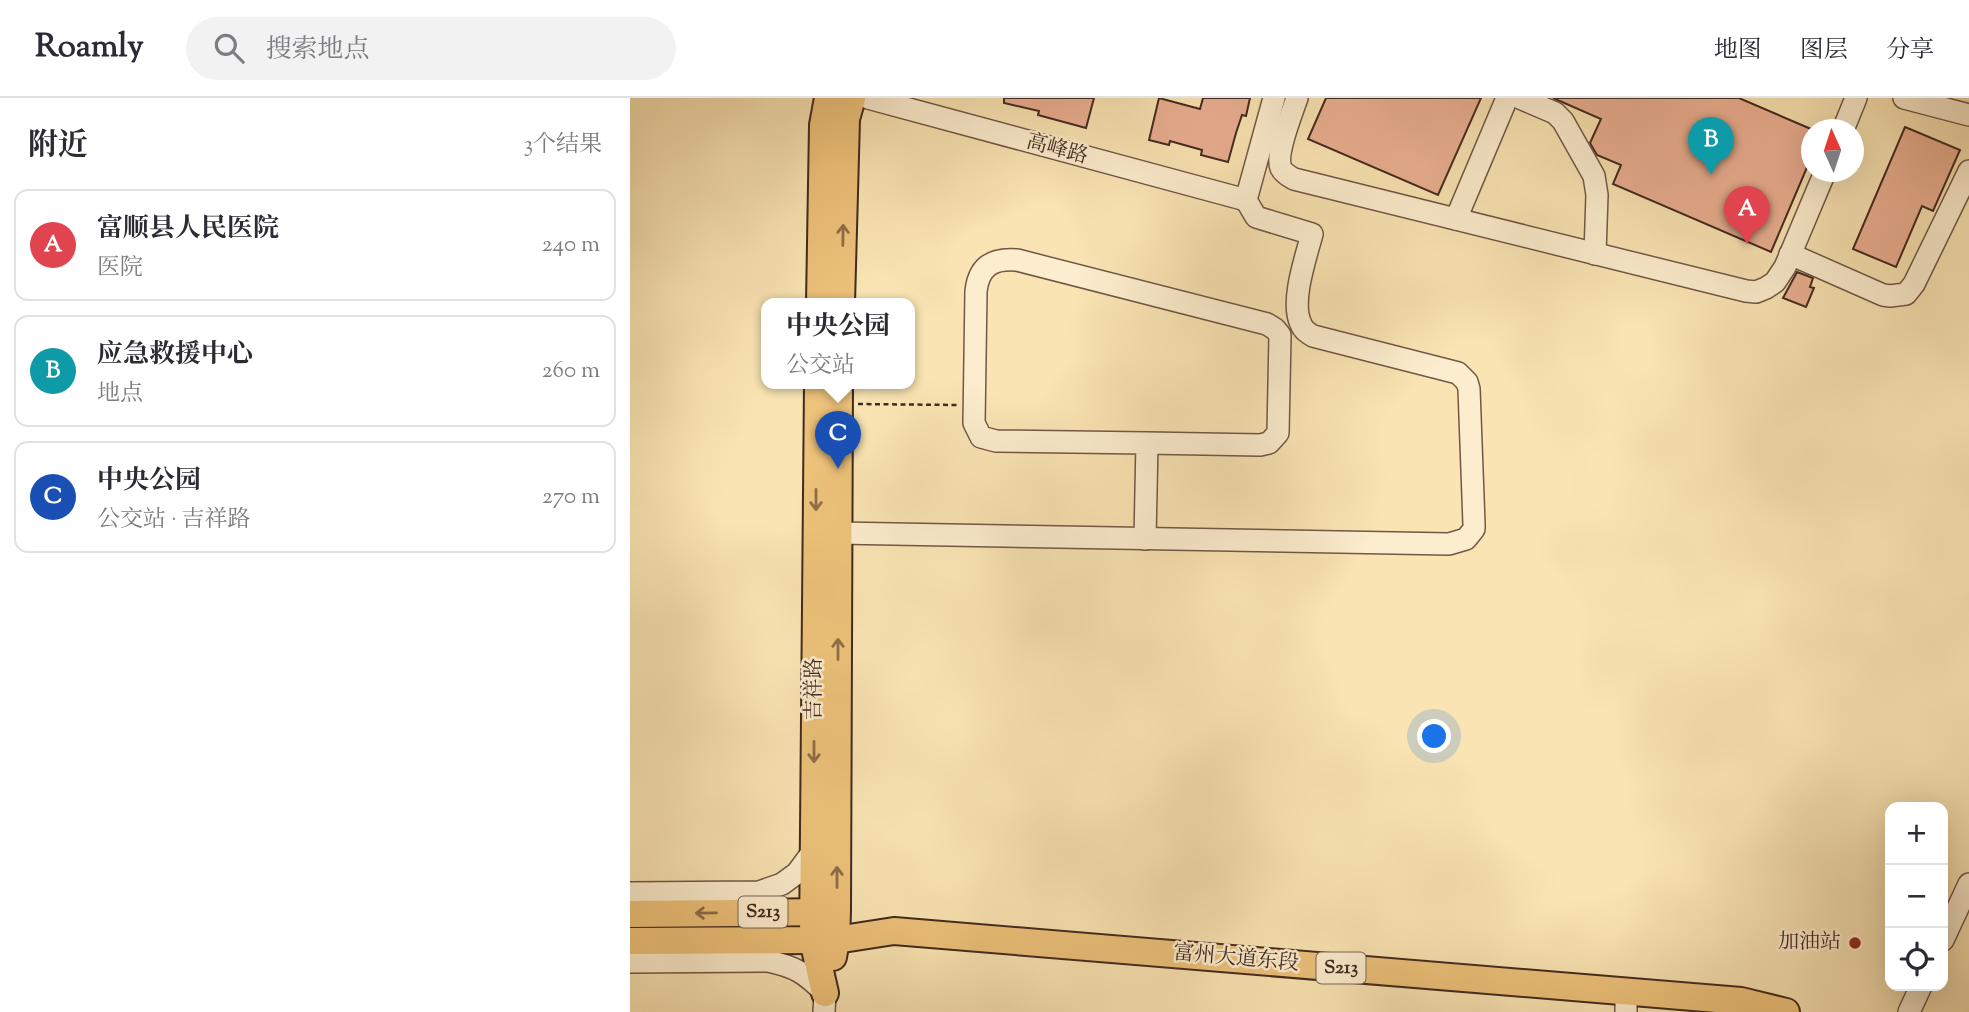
<!DOCTYPE html>
<html lang="zh">
<head>
<meta charset="utf-8">
<style>
	body { margin:0; font-family:"Sorts Mill Goudy","Noto Serif SC",serif; background:#f2f2f3; color:#2b2b33 }
	.controls { position:absolute; right:21px; bottom:21px; display:grid; overflow:hidden; border-radius:14px; box-shadow:0 7px 28px #0002 }
	.controls button { width:63px; height:63px; display:grid; place-items:center; padding:0; border:0; border-bottom:2px solid #e1e1e2; background:#fff; color:#2b2b33; font:35px sans-serif }
	.compass { position:absolute; left:1171px; top:21px; width:63px; height:63px; border-radius:50%; background:#fff; box-shadow:0 7px 28px #0002; rotate:357deg }
	.you { position:absolute; left:805px; top:639px; width:24px; height:24px; margin:-18px; border:5px solid #fff; border-radius:50%; background:#1a73e8; box-shadow:0 0 0 10px #1a73e833 }
	.badge { display:grid; place-items:center; width:46px; height:46px; border-radius:50%; background:#ea580c; color:#fff; font-size:23px; font-weight:700 }
	.pin { position:absolute; translate:-50% -58px; filter:drop-shadow(0 2px 4px #0008) }
	.pin::after { content:''; position:absolute; top:37px; width:24px; height:21px; background:inherit; clip-path:polygon(0 0,100% 0,50% 100%) }
	.popup { position:absolute; left:131px; top:200px; width:154px; height:91px; box-sizing:border-box; display:grid; place-content:center; border-radius:14px; background:#fff; filter:drop-shadow(0 2px 5px #0005); font-size:23px; white-space:nowrap; color:#7c7c81 }
	.popup b { font-size:26px; color:#2b2b33 }
	.popup::after { content:''; position:absolute; left:50%; top:100%; margin-left:-14px; border:14px solid transparent; border-top-color:#fff }
	.list { margin:0; padding:0; list-style:none }
	h2 { display:flex; justify-content:space-between; align-items:center; height:91px; margin:0; padding:0 28px; font-size:30px }
	h2 small { font-size:23px; font-weight:400; color:#7c7c81 }
	.list li { display:grid; grid-template-columns:46px 1fr auto; gap:21px; align-items:center; box-sizing:border-box; height:112px; margin:0 14px 14px; padding:0 14px; border:2px solid #e1e1e2; border-radius:14px }
	.list b { display:block; font-size:26px; white-space:nowrap }
	.list p { margin:0; font-size:23px; white-space:nowrap; color:#7c7c81 }
	.list em { font-size:23px; font-style:normal; color:#7c7c81 }
	.icon { flex:none; width:38px; height:38px; fill:none; stroke:currentColor; stroke-width:2; stroke-linecap:round; stroke-linejoin:round }
	.map { position:relative; flex:none; width:1339px; height:914px; overflow:hidden }
	header { display:flex; align-items:center; gap:42px; box-sizing:border-box; height:98px; padding:0 35px; background:#fff; border-bottom:2px solid #e1e1e2 }
	header strong { font-size:33px }
	nav { display:flex; gap:38px; margin-inline-start:auto; font-size:24px }
	.search { width:490px; height:63px; background:#f2f2f3; display:flex; align-items:center; gap:18px; box-sizing:border-box; padding:0 24px; border-radius:38px; color:#7c7c81; font-size:26px }
	main { display:flex }
	aside { flex:1; background:#fff }
	.map>svg:first-child { display:block }
	.building { fill:#eaaf91; stroke:#432a20; stroke-width:2 }
	.lines { fill:none; stroke-linecap:round; stroke-linejoin:round }
	.minor-casing { stroke:#715845; stroke-width:24 }
	.major-casing { stroke:#432a20; stroke-width:30 }
	.path { stroke:#432a20; stroke-width:2.5; stroke-dasharray:5 3.5; stroke-linecap:butt }
	.minor { stroke:#fcedce; stroke-width:21 }
	.major { stroke:#edc27a; stroke-width:26 }
	.oneway { stroke:#906e48 }
	.poi-dot { fill:#8f2418; stroke:#fcedce; stroke-width:2.5 }
	.labels { text-anchor:middle; dominant-baseline:central; stroke-width:5; stroke-linejoin:round; paint-order:stroke }
	.shield { fill:#fcedce; stroke:#7a6454; stroke-width:2 }
	.shield-label { font-size:19px; font-weight:bold; fill:#432a20 }
	.street-label { font-size:21px; fill:#432a20; stroke:#fcedce }
	.poi-label { font-size:21px; fill:#432a20; stroke:#fcedce; text-anchor:end }
</style>
</head>
<body>
<header>
<strong>Roamly</strong>
<div class="search"><svg class="icon" aria-label="search" viewBox="0 0 24 24"><circle cx="10" cy="10" r="6"/><path d="M15 15l6 6"/></svg>搜索地点</div>
<nav><a>地图</a><a>图层</a><a>分享</a></nav>
</header>
<main>
<aside>
<h2>附近<small>3个结果</small></h2>
<ul class="list">
<li><span class="badge" style="background:#e0444e">A</span><div><b>富顺县人民医院</b><p>医院</p></div><em>240 m</em></li>
<li><span class="badge" style="background:#0f9aa8">B</span><div><b>应急救援中心</b><p>地点</p></div><em>260 m</em></li>
<li><span class="badge" style="background:#1a4fb4">C</span><div><b>中央公园</b><p>公交站 · 吉祥路</p></div><em>270 m</em></li>
</ul>
</aside>
<div class="map">
<svg width="1339" height="914" viewBox="0 0 1339 914">
	<rect width="100%" height="100%" fill="#fae4b3"/>
	<filter id="stains"><feTurbulence type="fractalNoise" baseFrequency=".00286" numOctaves="4"/><feColorMatrix values="0 0 0 0 .2 0 0 0 0 .09 0 0 0 0 .02 0 0 0 .5 -.17"/></filter>
	<radialGradient id="worn" r=".72"><stop offset=".6" stop-color="#630" stop-opacity="0"/><stop offset="1" stop-color="#630" stop-opacity=".3"/></radialGradient>
	<g class="building">
		<path d="M374,0H464L456,30L408,17L409,13L374,5Z"/>
		<path d="M529,0L570,11L573,0H620L616,18L612,17L606,35L598,64L571,57L572,52L540,43L539,47L519,42Z"/>
		<path d="M696,0H851L808,97L678,41Z"/>
		<path d="M923,0H1109L1181,31V60L1141,154L983,86L991,67L967,57L960,45L971,21Z"/>
		<path d="M1275,29L1330,52L1303,113L1292,108L1266,169L1223,151Z"/>
		<path d="M1167,174L1183,180L1180,189L1184,190L1176,209L1153,200Z"/>
	</g>
	<g class="lines">
		<defs>
			<g id="minor">
				<path d="M238,0L616,102"/>
				<path d="M667,0C662,15 645,56 651,70C654,76 659,78 664,81L1116,193L1126,194L1136,190L1145,184L1155,169L1195,74"/>
				<path d="M890,0L925,15L933,23L964,78L967,97L965,156"/>
				<path d="M1274,0L1339,17"/>
				<path d="M1213,32L1226,0"/>
				<path d="M826,121L877,0"/>
				<path d="M1160,156L1253,197L1260,198L1276,196L1284,186L1339,73"/>
				<path d="M208,435L819,446L836,441L844,431V426L839,291L837,284L828,275L683,238C678,235 673,232 671,226C660,204 676,159 682,136L626,119L616,102L644,0"/>
				<path d="M515,441L517,345L630,347L639,345L648,335L650,237L645,231L637,226L387,162C363,160 349,168 346,193L344,325L351,339L366,343L517,345"/>
				<path d="M0,795L129,794L152,786L167,775L184,752"/>
				<path d="M1313,842L1339,786"/>
				<path d="M0,864L138,863C166,869 175,875 195,895L194,914"/>
				<path d="M996,893V914"/>
				<path d="M1279,914L1291,888"/>
			</g>
			<g id="major">
				<path d="M190,205L193,27L198,0"/>
				<path d="M211,205L216,21L222,0"/>
				<path d="M188,285L183,842L195,895"/>
				<path d="M0,816L199,814"/>
				<path d="M0,843L206,842L264,833L1111,903L1156,914"/>
				<path d="M203,859L206,842L207,813L209,285"/>
			</g>
		</defs>
		<use href="#minor" class="minor-casing"/>
		<use href="#major" class="major-casing"/>
		<path class="path" d="M228,306L327,307"/>
		<use href="#minor" class="minor"/>
		<use href="#major" class="major"/>
	</g>
	<defs><path id="oneway-shaft" d="M-6 0H5M1.5-3L5.5 0L1.5 3" fill="none" stroke-width="1.6" stroke-linecap="round" stroke-linejoin="round" transform="scale(1.75)"/></defs>
	<g class="oneway">
		<use href="#oneway-shaft" transform="translate(213 137) rotate(-89)"/>
		<use href="#oneway-shaft" transform="translate(186 402) rotate(90)"/>
		<use href="#oneway-shaft" transform="translate(208 551) rotate(-90)"/>
		<use href="#oneway-shaft" transform="translate(184 654) rotate(90)"/>
		<use href="#oneway-shaft" transform="translate(207 779) rotate(-90)"/>
		<use href="#oneway-shaft" transform="translate(76 815) rotate(179)"/>
	</g>
	<circle class="poi-dot" cx="1225" cy="845" r="7"/>
	<g class="labels">
		<g class="shield">
			<rect x="108.5" y="798.5" width="49" height="31" rx="5"/>
			<rect x="686.5" y="854.5" width="49" height="31" rx="5"/>
		</g>
		<g class="shield-label">
			<text x="133" y="814">S213</text>
			<text x="711" y="870">S213</text>
		</g>
		<g class="street-label">
			<text transform="translate(427 52) rotate(15)">高峰路</text>
			<text transform="translate(185 591) rotate(-90)">吉祥路</text>
			<text transform="translate(606 861) rotate(5)">富州大道东段</text>
		</g>
		<g class="poi-label">
			<text x="1211" y="845">加油站</text>
		</g>
	</g>
	<rect width="100%" height="100%" filter="url(#stains)"/>
	<rect width="100%" height="100%" fill="url(#worn)"/>
</svg>
<div class="controls">
<button>+</button>
<button>−</button>
<button><svg class="icon" aria-label="locate" viewBox="0 0 24 24"><circle cx="12" cy="12" r="6"/><path d="M12 2v4M12 18v4M2 12h4M18 12h4"/></svg></button>
</div>
<svg class="compass" viewBox="-18 -18 36 36"><path d="M0-13l5 13h-10z" fill="#e53935"/><path d="M0 13l5-13h-10z" fill="#7c7c81"/></svg>
<div class="you"></div>
<div class="pin badge" style="left:1117px;top:146px;background:#e0444e">A</div>
<div class="pin badge" style="left:1081px;top:77px;background:#0f9aa8">B</div>
<div class="pin badge" style="left:208px;top:371px;background:#1a4fb4">C</div>
<div class="popup"><b>中央公园</b>公交站</div>
</div>
</main>
</body>
</html>
